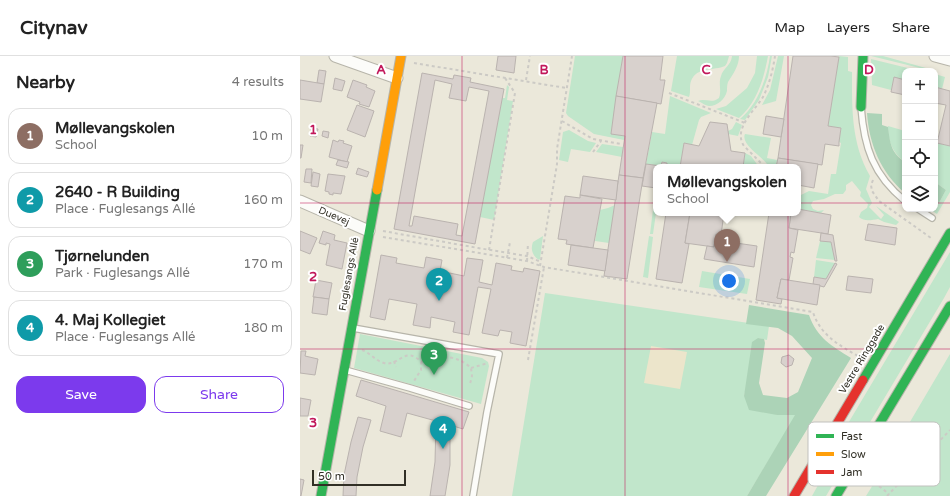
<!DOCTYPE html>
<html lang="en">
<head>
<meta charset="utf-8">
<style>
	body { margin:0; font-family:"Varela Round",sans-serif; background:#f2f2f2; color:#222 }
	.controls { position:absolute; right:12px; top:12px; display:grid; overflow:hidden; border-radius:8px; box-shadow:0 2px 6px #0003 }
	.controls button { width:36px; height:36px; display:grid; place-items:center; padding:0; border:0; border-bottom:1px solid #e0e0e0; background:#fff; color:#222; font:20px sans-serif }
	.scale { position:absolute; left:12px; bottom:10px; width:94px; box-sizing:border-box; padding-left:4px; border:2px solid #312f25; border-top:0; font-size:11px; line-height:14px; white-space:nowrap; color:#312f25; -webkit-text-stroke:3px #fff; paint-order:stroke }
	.you { position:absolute; left:429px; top:225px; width:14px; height:14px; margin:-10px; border:3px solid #fff; border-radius:50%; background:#1a73e8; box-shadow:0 0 0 6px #1a73e833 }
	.badge { display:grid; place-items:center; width:26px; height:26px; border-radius:50%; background:#7c3aed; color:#fff; font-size:13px; font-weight:700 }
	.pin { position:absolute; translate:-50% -33px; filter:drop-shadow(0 1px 2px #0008) }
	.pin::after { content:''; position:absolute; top:21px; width:14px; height:12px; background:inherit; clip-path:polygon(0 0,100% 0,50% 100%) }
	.popup { position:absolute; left:353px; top:108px; width:148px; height:52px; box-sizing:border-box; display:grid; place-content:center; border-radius:8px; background:#fff; filter:drop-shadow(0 1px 3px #0005); font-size:13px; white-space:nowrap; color:#767676 }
	.popup b { font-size:15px; color:#222 }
	.popup::after { content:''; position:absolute; left:50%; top:100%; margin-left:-8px; border:8px solid transparent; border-top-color:#fff }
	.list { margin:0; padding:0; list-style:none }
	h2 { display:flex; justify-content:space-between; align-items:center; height:52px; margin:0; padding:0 16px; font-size:17px }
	h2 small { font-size:13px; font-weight:400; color:#767676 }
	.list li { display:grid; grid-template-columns:26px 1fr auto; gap:12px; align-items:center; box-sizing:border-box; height:56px; margin:0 8px 8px; padding:0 8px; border:1px solid #e0e0e0; border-radius:12px }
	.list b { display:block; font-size:15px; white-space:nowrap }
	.list p { margin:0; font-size:13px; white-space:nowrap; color:#767676 }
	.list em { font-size:13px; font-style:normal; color:#767676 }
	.actions { display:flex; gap:8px; padding:12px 16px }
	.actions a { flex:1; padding:9px 0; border:1px solid #7c3aed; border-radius:12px; text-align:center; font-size:14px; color:#7c3aed }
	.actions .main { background:#7c3aed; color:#fff }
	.icon { flex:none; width:22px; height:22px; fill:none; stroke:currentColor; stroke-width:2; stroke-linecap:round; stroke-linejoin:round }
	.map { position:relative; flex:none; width:650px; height:440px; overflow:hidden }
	header { display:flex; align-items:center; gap:24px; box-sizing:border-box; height:56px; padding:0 20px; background:#fff; border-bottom:1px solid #e0e0e0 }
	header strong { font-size:19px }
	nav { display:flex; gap:22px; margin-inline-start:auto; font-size:14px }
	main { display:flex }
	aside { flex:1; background:#fff }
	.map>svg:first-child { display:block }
	.green { fill:#c1e6cb }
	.forest { fill:#acd3b7 }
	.sand { fill:#ece5cb }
	.building { fill:#d8d1cd; stroke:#bab3af; fill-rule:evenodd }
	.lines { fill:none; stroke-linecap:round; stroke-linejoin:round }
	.lane-casing { stroke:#b7b5aa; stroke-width:8 }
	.street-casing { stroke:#b7b5aa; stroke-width:13 }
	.fast-casing { stroke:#b7b5aa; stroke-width:11 }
	.slow-casing { stroke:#b7b5aa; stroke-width:11 }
	.jam-casing { stroke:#b7b5aa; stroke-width:11 }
	.path { stroke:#cccac5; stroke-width:2; stroke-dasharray:3 3; stroke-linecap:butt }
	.lane { stroke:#fcfcf9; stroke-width:5.5 }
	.street { stroke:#fcfcf9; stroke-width:11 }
	.fast { stroke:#30b455; stroke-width:9 }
	.slow { stroke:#ff9f0a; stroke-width:9 }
	.jam { stroke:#e5322d; stroke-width:9 }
	.grid { fill:none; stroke:#c2185b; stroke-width:1; stroke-opacity:0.55 }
	.labels { text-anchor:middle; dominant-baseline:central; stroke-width:4; stroke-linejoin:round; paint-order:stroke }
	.street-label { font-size:10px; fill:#312f25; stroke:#fff }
	.key { fill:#fff; stroke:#c1c1be; stroke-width:1 }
	.key-label { font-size:11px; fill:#312f25 }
	.grid-label { font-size:13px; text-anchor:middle; font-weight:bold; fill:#c2185b; stroke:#fff; stroke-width:4; stroke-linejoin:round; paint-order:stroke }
</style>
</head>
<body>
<header>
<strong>Citynav</strong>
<nav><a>Map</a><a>Layers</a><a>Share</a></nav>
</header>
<main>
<aside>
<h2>Nearby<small>4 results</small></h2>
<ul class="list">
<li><span class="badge" style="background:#8d6e63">1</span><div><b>Møllevangskolen</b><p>School</p></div><em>10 m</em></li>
<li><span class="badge" style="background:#0f9aa8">2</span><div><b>2640 - R Building</b><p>Place · Fuglesangs Allé</p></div><em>160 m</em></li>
<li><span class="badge" style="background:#2e9e5b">3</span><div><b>Tjørnelunden</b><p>Park · Fuglesangs Allé</p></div><em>170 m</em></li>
<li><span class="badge" style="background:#0f9aa8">4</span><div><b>4. Maj Kollegiet</b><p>Place · Fuglesangs Allé</p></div><em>180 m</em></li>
</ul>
<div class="actions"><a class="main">Save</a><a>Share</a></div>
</aside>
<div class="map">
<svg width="650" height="440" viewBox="0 0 650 440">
	<rect width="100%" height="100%" fill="#ebe8da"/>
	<g class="green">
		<path d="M275,0H323L311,77L325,80L324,84L294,78L268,60L266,57Z"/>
		<path d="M377,0H429L427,7L425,10C414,15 397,10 391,25C389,30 391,36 389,41L371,35Z"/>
		<path d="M432,0H439C439,10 433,18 428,26C427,29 427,32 427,35C425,43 418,50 409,50C406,50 401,46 398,45C405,42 412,48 419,42C422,35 418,27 421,20C423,12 431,10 432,0Z"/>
		<path d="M457,0H468C464,22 457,47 439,62L416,53L426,50L447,32L455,17Z"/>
		<path d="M470,0H472L468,21L463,34L459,44L445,64L440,63C458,48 467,22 470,0Z"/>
		<path d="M478,0H484L476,45L462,49L470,34Z"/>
		<path d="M539,0L548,1V15L552,16C552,52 551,87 570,120L566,133L572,147L569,151L581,163L584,159L576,150L599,166L596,169L584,166L578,163C572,164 564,166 559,161L561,156L567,152L568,148L560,140L561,136L552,125L546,129V134L543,138H535L524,143L513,145L511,149L513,153L518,155L524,154L521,157L498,153V139H501L509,135L528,138L531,118H536L541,87L539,86L541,72L528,70Z"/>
		<path d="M571,0H583L633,14L632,15Z"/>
		<path d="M571,3L620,15H605V24L594,22L591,34L572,29Z"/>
		<path d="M635,18L645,21L642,33L635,31Z"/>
		<path d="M207,29L209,31L207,44L213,45L194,164L180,161L202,42H205Z"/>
		<path d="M370,40L411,57L401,61L399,64L392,89L384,87L380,111H366L367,107L362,106L361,110L346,108L352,76L365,78Z"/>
		<path d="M436,66L442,69L438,80L428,78V75L432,73Z"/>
		<path d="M588,70L605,75V106C592,97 588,85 588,70Z"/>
		<path d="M269,74L288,85L296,87L290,96L271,93L268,106L259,104L263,76Z"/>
		<path d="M445,78L471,82L467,102L477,104L476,111H469C464,101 440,89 445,78Z"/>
		<path d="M635,82L638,83L637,87L650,90V136L637,158L634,156L646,134L635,126Z"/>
		<path d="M302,88L323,91L322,101L296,96Z"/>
		<path d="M445,97L451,100L459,111H443Z"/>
		<path d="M355,137L356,157L353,178H350Z"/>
		<path d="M315,149L309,187L295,185L300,154L308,152Z"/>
		<path d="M243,180L240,203L239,204C233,200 230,194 233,186Z"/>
		<path d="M349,180L353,181L348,222L343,221Z"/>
		<path d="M520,185L531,186L535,204L516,202Z"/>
		<path d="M650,196V231L644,242L526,440H512L517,431L534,391Z"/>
		<path d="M516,204L535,207L526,223L514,221Z"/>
		<path d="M402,215L450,223L447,238L399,231Z"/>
		<path d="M245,237L469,270L467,284L458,282L444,340L477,359H496L447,440H212Z"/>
		<path d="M60,278L182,302L188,306L189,310L181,348L54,312Z"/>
		<path d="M650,298V440H566L571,432Z"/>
	</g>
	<g class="forest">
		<path d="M567,57L582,58V69L588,71C590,87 591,97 605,106V137C581,117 569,88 567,57Z"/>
		<path d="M635,126L646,134L634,156L629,153H635Z"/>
		<path d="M449,249L509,259C517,282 532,290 551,302L466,440H447L495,359H477L449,354L444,340L452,286L458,282L464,283L465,287L459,327L463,339L487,342L498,336L512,302L492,280L478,272L446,268Z"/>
	</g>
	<path class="sand" d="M351,290L387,296L380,333L344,327Z"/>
	<g class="building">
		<path d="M198,0H216L214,17L196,14Z"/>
		<path d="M323,0H363L360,24H365L361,48L316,40Z"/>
		<path d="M493,0H531L539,1L528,70L541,72L539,86V90L525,88L522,109L478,102Z"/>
		<path d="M19,14L26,15L24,28L17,27Z"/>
		<path d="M122,17L153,23L154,19L171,22L170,26L204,33L175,188L94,173ZM135,24L152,28L149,42L166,45L169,31L189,35L162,180L156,179L158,168L114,160L112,170H109Z"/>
		<path d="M594,21L605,24V39L591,36Z"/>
		<path d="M35,22L45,25L42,35L33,33Z"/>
		<path d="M0,24L24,28L21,46L0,43Z"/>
		<path d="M53,24L67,29L66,31L75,35L69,51L59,48L60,46L47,41Z"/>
		<path d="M635,31L650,35V90L637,87L646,49L635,47Z"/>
		<path d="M316,40L357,47L343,122L319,119L325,80L311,78Z"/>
		<path d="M57,49L74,55L65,81L47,74Z"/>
		<path d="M466,60L484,63L481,81L463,78Z"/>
		<path d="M410,66L427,68L431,95L445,97L443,111H380L384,87L399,90Z"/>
		<path d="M11,72L18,73L16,81L10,80Z"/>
		<path d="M23,75L29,76L28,82L22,80Z"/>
		<path d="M33,84L38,86L39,84L44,85L43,87L52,90L47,106L29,101Z"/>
		<path d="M0,89H3L1,102H0Z"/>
		<path d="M478,102L518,108L514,132L498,129V111H476Z"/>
		<path d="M38,104L49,106L47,112L36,109Z"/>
		<path d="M362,106L367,107V111H356V132L342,130L346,108L361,110Z"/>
		<path d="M58,112L69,116L67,121L56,118Z"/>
		<path d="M6,113H12L11,127L4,126Z"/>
		<path d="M13,116L20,118L18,131L11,130Z"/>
		<path d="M28,118L45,120L41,138L33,137V139L29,138V136L25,135Z"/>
		<path d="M319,119L343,122L327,223L304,220Z"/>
		<path d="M283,120L318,125L316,144L280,139Z"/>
		<path d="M280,139L302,143L293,192L266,188L267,184L258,183L265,140L280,142Z"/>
		<path d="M498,153L531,159L528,178L489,172L491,157H498Z"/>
		<path d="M366,157H390L385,187L389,188L382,227L356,223Z"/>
		<path d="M390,157H424L421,179L416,178L414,191L385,187Z"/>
		<path d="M469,157H491L489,172L498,174L494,197L491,196L490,201L493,202L489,224L481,223L477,242L482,243L481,248L456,244Z"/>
		<path d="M568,168L597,172L595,189L565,184Z"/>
		<path d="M0,175L17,182L10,198L0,194Z"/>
		<path d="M23,175L35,179L34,184L47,187L42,213L26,209L30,188L26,187V189L19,187Z"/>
		<path d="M521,177L533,179L537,205H535L531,186L520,185Z"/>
		<path d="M415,184L457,190L454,211L404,203L407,190L414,191Z"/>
		<path d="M271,189L308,194L305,215L268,209Z"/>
		<path d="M81,199L97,202L96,207L124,212L126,201L142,204L140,215L164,220L167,202L183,204L179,226L192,229L196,207L212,210L211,214L223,216L224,212L240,215L226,290L210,287L212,276L200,274L198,280L182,277L191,233L178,231L169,279L153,276L155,266L131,261L130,272L113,269L117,248L89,243L85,264L70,261Z"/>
		<path d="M535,207L537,208L524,231L513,228L514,221L526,223Z"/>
		<path d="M548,220L573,223L571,237L546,234Z"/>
		<path d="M481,223L520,229L517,249L477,242Z"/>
		<path d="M16,224L32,227L29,243L13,241Z"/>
		<path d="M14,241L29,243L27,259L12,257Z"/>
		<path d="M1,295H6L5,300L18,303L15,319L0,317Z"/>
		<path d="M489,299L494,303L492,309L486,311L481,307L482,301Z"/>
		<path d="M61,324L169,356L163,373L150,369V409L145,440H130L135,406L136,365L107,357L101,381L80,375L86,350L56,340Z"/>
		<path d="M0,342L11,344L8,360H0Z"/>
		<path d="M58,361L71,364L63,391L57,421L56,440H43L44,419L51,386Z"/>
		<path d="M0,423L4,424L1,440H0Z"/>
	</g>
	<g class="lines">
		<defs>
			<g id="lane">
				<path d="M561,51C564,91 573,119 605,145"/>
				<path d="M618,153L632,162"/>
				<path d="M53,272L199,298L187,356L173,440"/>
				<path d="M45,314L110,332L169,350"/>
			</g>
			<g id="street">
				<path d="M35,0L97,22"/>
				<path d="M635,0L650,4"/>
				<path d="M0,145L69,175"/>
			</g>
			<g id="fast">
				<path d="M561,51L563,0"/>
				<path d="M563,324L650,177"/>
				<path d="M21,440L77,134"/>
				<path d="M536,440L650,250"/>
			</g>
			<path id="slow" d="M77,134L101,0"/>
			<path id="jam" d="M494,440L563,324"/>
		</defs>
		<use href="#lane" class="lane-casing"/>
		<use href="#street" class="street-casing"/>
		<use href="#fast" class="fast-casing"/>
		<use href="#slow" class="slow-casing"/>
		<use href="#jam" class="jam-casing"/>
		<g class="path">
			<path d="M114,7L266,32"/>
			<path d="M226,24L230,0"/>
			<path d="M369,37L445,67"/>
			<path d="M262,65L293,83L321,88"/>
			<path d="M293,96L301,85"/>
			<path d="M465,111L444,90C432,72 457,53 464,39C470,26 473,13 475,0"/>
			<path d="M573,124L571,129L572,135L579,145L631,182"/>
			<path d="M83,175L178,192L227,200L241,206"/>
			<path d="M83,181L227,205L244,211L513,256C520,279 540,290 560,301"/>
			<path d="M189,194L215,37L205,22"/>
			<path d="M207,202L210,186"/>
			<path d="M227,205L228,187"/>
			<path d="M240,210L257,108V93L272,0"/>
			<path d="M62,294C70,297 76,305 84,307C99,311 105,289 121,306V314L114,325"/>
			<path d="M228,304L244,211"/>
			<path d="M94,305L96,311"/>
			<path d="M121,306C137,298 158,299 171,312L172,320L170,328"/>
			<path d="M171,312L188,307"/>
			<path d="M565,419L589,438"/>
			<path d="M587,440L650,374"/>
		</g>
		<use href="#lane" class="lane"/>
		<use href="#street" class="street"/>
		<use href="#fast" class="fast"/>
		<use href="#slow" class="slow"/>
		<use href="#jam" class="jam"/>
	</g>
	<path class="grid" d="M162,0V440M325,0V440M488,0V440M0,147H605M635,147H650M0,293H650"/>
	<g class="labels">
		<g class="street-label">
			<text transform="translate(34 160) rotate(23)">Duevej</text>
			<text transform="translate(49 218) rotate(-80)">Fuglesangs Allé</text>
			<text transform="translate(562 303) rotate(-59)">Vestre Ringgade</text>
		</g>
	</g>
	<rect x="508" y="366" width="132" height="64" rx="6" class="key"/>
	<rect x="516" y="378" width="18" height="4" fill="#30b455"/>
	<rect x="516" y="396" width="18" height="4" fill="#ff9f0a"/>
	<rect x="516" y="414" width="18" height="4" fill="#e5322d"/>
	<g class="key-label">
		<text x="541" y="384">Fast</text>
		<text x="541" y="402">Slow</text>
		<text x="541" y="420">Jam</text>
	</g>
	<g class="grid-label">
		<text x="81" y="18">A</text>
		<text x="244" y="18">B</text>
		<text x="406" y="18">C</text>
		<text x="569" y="18">D</text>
		<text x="13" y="78">1</text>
		<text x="13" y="225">2</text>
		<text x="13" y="371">3</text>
	</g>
</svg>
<div class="controls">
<button>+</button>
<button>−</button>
<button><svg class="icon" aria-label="locate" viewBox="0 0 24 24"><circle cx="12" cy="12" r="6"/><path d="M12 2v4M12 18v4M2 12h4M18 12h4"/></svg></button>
<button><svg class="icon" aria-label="layers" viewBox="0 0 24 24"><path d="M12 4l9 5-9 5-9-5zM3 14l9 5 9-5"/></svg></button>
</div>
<div class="scale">50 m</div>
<div class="you"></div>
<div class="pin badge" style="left:427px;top:206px;background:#8d6e63">1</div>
<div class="popup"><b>Møllevangskolen</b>School</div>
<div class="pin badge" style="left:139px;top:245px;background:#0f9aa8">2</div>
<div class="pin badge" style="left:134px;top:319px;background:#2e9e5b">3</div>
<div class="pin badge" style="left:143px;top:393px;background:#0f9aa8">4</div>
</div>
</main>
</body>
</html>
